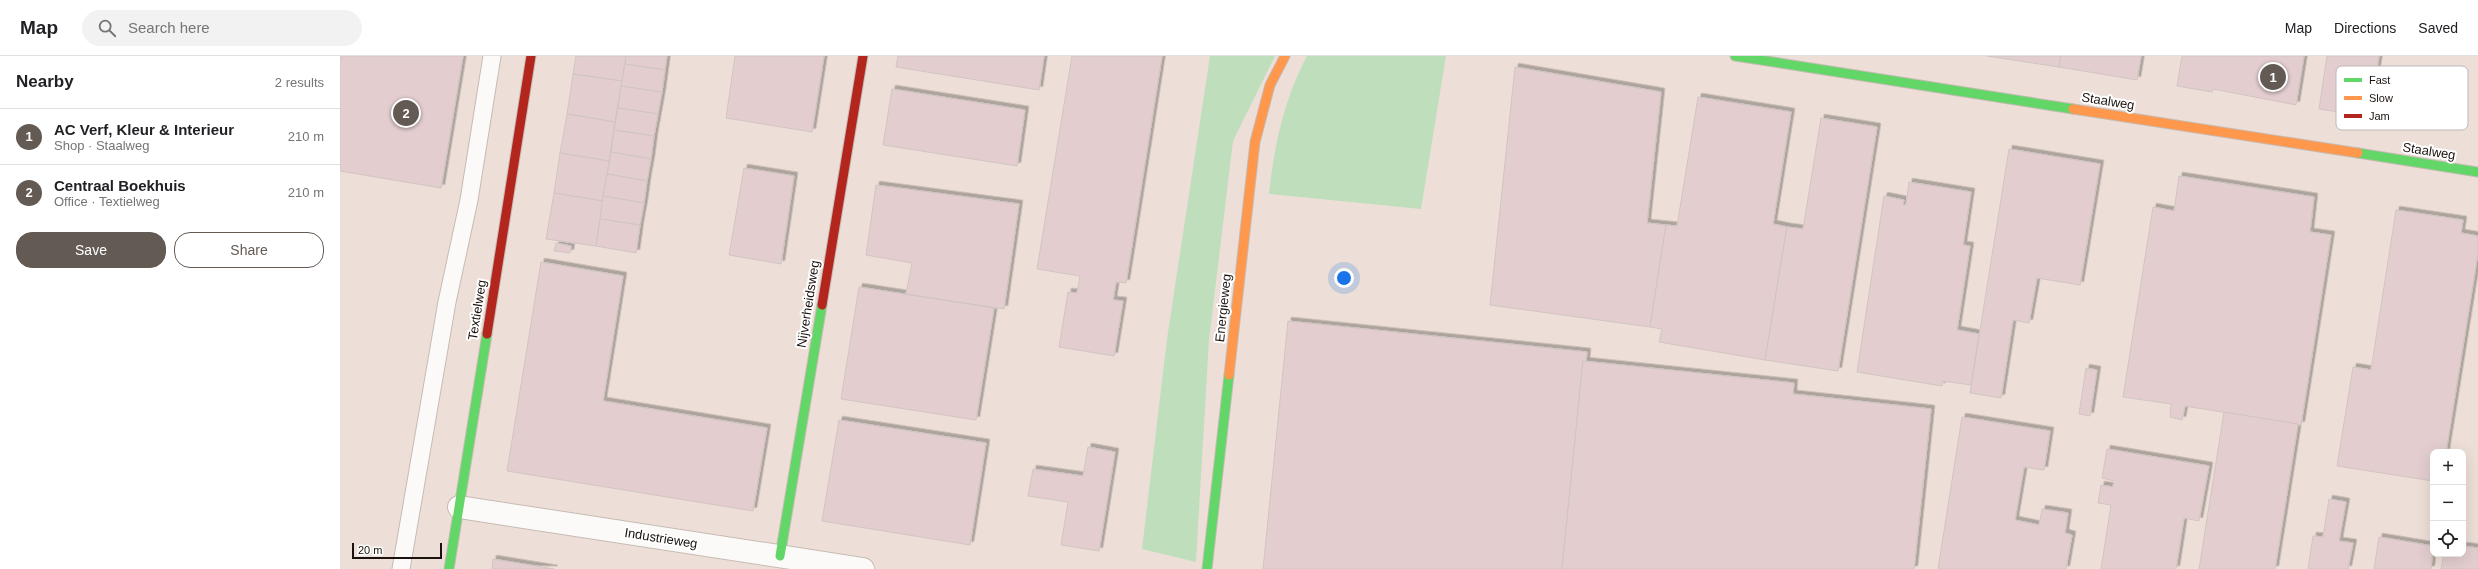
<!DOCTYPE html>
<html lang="en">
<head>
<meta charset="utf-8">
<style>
	body { margin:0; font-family:Helvetica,sans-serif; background:#f2f2f2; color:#202124 }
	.controls { position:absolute; right:12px; bottom:12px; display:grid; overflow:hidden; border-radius:8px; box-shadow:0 4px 16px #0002 }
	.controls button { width:36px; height:36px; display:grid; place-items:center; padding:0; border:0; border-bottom:1px solid #e0e0e0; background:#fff; color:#202124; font:20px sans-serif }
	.scale { position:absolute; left:12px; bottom:10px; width:90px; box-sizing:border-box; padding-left:4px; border:2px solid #1b120e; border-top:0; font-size:11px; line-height:14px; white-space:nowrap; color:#1b120e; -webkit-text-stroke:3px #fff; paint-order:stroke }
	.you { position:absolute; left:1004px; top:222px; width:14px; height:14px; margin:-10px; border:3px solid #fff; border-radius:50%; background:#1a73e8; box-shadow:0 0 0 6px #1a73e833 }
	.badge { display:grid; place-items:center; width:26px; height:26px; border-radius:50%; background:#645a54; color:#fff; font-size:13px; font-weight:700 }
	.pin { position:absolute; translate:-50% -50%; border:2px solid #fff; box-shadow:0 1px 4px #0006 }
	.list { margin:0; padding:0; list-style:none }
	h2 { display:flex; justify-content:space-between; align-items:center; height:52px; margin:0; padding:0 16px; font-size:17px }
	h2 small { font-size:13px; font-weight:400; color:#757577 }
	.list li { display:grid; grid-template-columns:26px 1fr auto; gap:12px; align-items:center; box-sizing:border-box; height:56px; padding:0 16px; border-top:1px solid #e0e0e0 }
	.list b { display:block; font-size:15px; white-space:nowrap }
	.list p { margin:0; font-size:13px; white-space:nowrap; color:#757577 }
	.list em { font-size:13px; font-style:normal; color:#757577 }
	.actions { display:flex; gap:8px; padding:12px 16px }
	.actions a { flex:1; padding:9px 0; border:1px solid #645a54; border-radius:16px; text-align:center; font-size:14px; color:#645a54 }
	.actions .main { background:#645a54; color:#fff }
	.icon { flex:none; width:22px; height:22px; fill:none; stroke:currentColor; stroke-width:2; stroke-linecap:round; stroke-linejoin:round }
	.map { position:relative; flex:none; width:2138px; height:513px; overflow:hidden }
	header { display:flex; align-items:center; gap:24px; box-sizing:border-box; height:56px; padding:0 20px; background:#fff; border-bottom:1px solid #e0e0e0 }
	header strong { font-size:19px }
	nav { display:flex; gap:22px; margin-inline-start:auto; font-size:14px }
	.search { width:280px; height:36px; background:#f2f2f2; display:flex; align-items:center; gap:10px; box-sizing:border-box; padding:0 14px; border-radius:22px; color:#757577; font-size:15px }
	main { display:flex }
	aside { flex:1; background:#fff }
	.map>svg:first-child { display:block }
	.green { fill:#bfdebc }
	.building { fill:#e3cdcf; stroke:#d0c5c3; filter:url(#shadow) }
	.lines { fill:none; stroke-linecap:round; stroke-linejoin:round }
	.lane-casing { stroke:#c6bbb4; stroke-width:19 }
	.street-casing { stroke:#c6bbb4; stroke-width:24 }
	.fast-casing { stroke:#c6bbb4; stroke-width:11 }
	.slow-casing { stroke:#c6bbb4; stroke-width:11 }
	.jam-casing { stroke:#c6bbb4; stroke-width:11 }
	.lane { stroke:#fcfaf9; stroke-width:17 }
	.street { stroke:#fcfaf9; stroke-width:22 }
	.fast { stroke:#63d668; stroke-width:9 }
	.slow { stroke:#ff974d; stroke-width:9 }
	.jam { stroke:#b3261e; stroke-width:9 }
	.labels { text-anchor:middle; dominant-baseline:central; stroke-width:4; stroke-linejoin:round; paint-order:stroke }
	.street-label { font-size:13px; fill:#1b120e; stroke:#fff }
	.key { fill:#fff; stroke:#bbb8b7; stroke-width:1 }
	.key-label { font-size:11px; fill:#1b120e }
</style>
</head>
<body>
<header>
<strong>Map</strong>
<div class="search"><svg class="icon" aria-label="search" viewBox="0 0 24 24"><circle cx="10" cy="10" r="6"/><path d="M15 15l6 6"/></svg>Search here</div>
<nav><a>Map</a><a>Directions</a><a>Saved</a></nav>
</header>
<main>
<aside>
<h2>Nearby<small>2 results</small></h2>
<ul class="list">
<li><span class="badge">1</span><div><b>AC Verf, Kleur &amp; Interieur</b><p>Shop · Staalweg</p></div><em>210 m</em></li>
<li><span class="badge">2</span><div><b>Centraal Boekhuis</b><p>Office · Textielweg</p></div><em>210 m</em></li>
</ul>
<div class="actions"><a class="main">Save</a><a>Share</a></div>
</aside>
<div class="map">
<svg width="2138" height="513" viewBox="0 0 2138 513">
	<defs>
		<filter id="shadow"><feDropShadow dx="3.5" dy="-3.5" stdDeviation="0" flood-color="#0004"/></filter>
	</defs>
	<rect width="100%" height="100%" fill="#eddfd7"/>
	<g class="green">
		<path d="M870,0H935L893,85L869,284L856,506L802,493L827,283Z"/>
		<path d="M967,0H1106L1081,153L929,138C934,90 944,43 967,0Z"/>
	</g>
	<g class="building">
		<path d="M0,0H123L101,132L0,115Z"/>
		<path d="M236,0H286L282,25L233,18Z"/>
		<path d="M286,0H327L325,14L285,8Z"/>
		<path d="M395,0H484L472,76L386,62Z"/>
		<path d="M558,0H704L699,34L556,11Z"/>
		<path d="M732,0H822L786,227L776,226L773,244L783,245L774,300L719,291L728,236L737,237L740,220L697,213Z"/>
		<path d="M1647,0H1721L1719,11Z"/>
		<path d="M1721,0H1801L1797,24L1719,11Z"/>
		<path d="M1842,0H1964L1956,49L1873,33L1872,36L1837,30Z"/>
		<path d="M1987,0H2039L2029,61L1979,53Z"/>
		<path d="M285,8L325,14L322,36L281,30Z"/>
		<path d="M1175,11L1321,36L1307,167L1326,169L1310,271L1150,249Z"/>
		<path d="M233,18L282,25L275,66L227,58Z"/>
		<path d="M281,30L322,36L318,58L278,52Z"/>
		<path d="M552,33L685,54L677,110L543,89Z"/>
		<path d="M1358,41L1451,56L1433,168L1447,171L1425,304L1319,286L1322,273L1310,271L1326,169L1337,170Z"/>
		<path d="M278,52L318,58L314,80L274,74Z"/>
		<path d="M227,58L275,66L269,105L220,97Z"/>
		<path d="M1481,62L1537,71L1498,315L1425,304L1447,171L1463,173Z"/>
		<path d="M274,74L314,80L311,103L271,96Z"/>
		<path d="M1669,93L1760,108L1740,229L1697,222L1689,267L1673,264L1661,342L1630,337Z"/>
		<path d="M271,96L311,103L307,125L267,118Z"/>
		<path d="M220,97L269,105L263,145L214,137Z"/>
		<path d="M404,112L454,120L441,208L389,199Z"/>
		<path d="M267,118L307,125L304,147L263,140Z"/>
		<path d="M1839,120L1974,141L1970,176L1991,179L1961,369L1845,350L1842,364L1830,361L1831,348L1783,341L1813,151L1834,155Z"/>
		<path d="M1569,126L1631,136L1623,189L1630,190L1617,274L1639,278L1631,329L1603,325L1602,330L1517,316L1544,140L1564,144L1563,149H1566Z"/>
		<path d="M536,129L679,148L664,253L566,238L572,207L526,199Z"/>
		<path d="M214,137L263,145L256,190L206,183Z"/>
		<path d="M263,140L304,147L300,169L260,163Z"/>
		<path d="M2056,154L2123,164L2121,177L2138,180V197L2106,396H2093V425L1997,410L2013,311L2031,314Z"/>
		<path d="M260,163L300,169L296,197L256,190Z"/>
		<path d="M216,187L231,190L230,197L214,195Z"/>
		<path d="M201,206L283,220L263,345L427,372L413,455L167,415Z"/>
		<path d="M519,231L654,252L636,364L501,343Z"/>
		<path d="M948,265L1247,296L1246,306L1243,305L1222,513H923Z"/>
		<path d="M1243,305L1454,327L1453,338L1591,353L1574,513H1222Z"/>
		<path d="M1746,312L1757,314L1750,360L1739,358Z"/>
		<path d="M1884,356L1958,368L1935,513H1859Z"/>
		<path d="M1622,361L1710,375L1704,414L1684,411L1675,464L1699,469L1702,453L1728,457L1725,477L1732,479L1726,513H1598Z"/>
		<path d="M499,364L646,387L630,489L482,465Z"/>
		<path d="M748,391L775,396L759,495L721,489L728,446L688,440L693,413L743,420Z"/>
		<path d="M1767,393L1869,410L1859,465L1844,462L1836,513H1761L1771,449L1758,447L1761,429L1773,431L1774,425L1762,422Z"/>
		<path d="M1989,443L2006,446L1999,485L2013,487L2008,513H1968L1973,480L1983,481Z"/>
		<path d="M2039,481L2093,490L2091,513H2034Z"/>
		<path d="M2123,490L2138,492V513H2101L2104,498H2123Z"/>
		<path d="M153,503L214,513H152Z"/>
	</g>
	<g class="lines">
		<defs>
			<path id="lane" d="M61,513L107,246L129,144L152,0"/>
			<path id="street" d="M119,451L523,513"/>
			<g id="fast">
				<path d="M1395,0L1733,53"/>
				<path d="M2018,97L2138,116"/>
				<path d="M440,500L482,249"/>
				<path d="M109,513L147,278"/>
				<path d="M867,513L889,319"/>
			</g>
			<g id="slow">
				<path d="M1733,53L2018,97"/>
				<path d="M889,319L915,86L930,29L945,0"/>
			</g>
			<g id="jam">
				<path d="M482,249L523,0"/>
				<path d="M147,278L191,0"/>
			</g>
		</defs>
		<use href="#lane" class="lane-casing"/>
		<use href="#street" class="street-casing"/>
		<use href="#fast" class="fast-casing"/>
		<use href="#slow" class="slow-casing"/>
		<use href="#jam" class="jam-casing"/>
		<use href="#lane" class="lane"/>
		<use href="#street" class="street"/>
		<use href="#fast" class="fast"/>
		<use href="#slow" class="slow"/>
		<use href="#jam" class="jam"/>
	</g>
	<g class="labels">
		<g class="street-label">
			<text transform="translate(1768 45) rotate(9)">Staalweg</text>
			<text transform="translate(2089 95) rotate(9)">Staalweg</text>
			<text transform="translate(468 248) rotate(-81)">Nijverheidsweg</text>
			<text transform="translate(883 252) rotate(-84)">Energieweg</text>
			<text transform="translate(137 254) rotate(-81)">Textielweg</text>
			<text transform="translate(321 482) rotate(9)">Industrieweg</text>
		</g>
	</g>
	<rect x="1996" y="10" width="132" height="64" rx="6" class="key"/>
	<rect x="2004" y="22" width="18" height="4" fill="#63d668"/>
	<rect x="2004" y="40" width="18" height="4" fill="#ff974d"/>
	<rect x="2004" y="58" width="18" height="4" fill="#b3261e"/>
	<g class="key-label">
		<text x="2029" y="28">Fast</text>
		<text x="2029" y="46">Slow</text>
		<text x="2029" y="64">Jam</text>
	</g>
</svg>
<div class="controls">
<button>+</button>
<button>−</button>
<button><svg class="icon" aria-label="locate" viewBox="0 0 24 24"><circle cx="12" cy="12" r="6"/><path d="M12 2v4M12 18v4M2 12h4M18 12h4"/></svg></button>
</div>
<div class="scale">20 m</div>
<div class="you"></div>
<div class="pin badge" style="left:1933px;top:21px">1</div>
<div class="pin badge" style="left:66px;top:57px">2</div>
</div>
</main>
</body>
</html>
